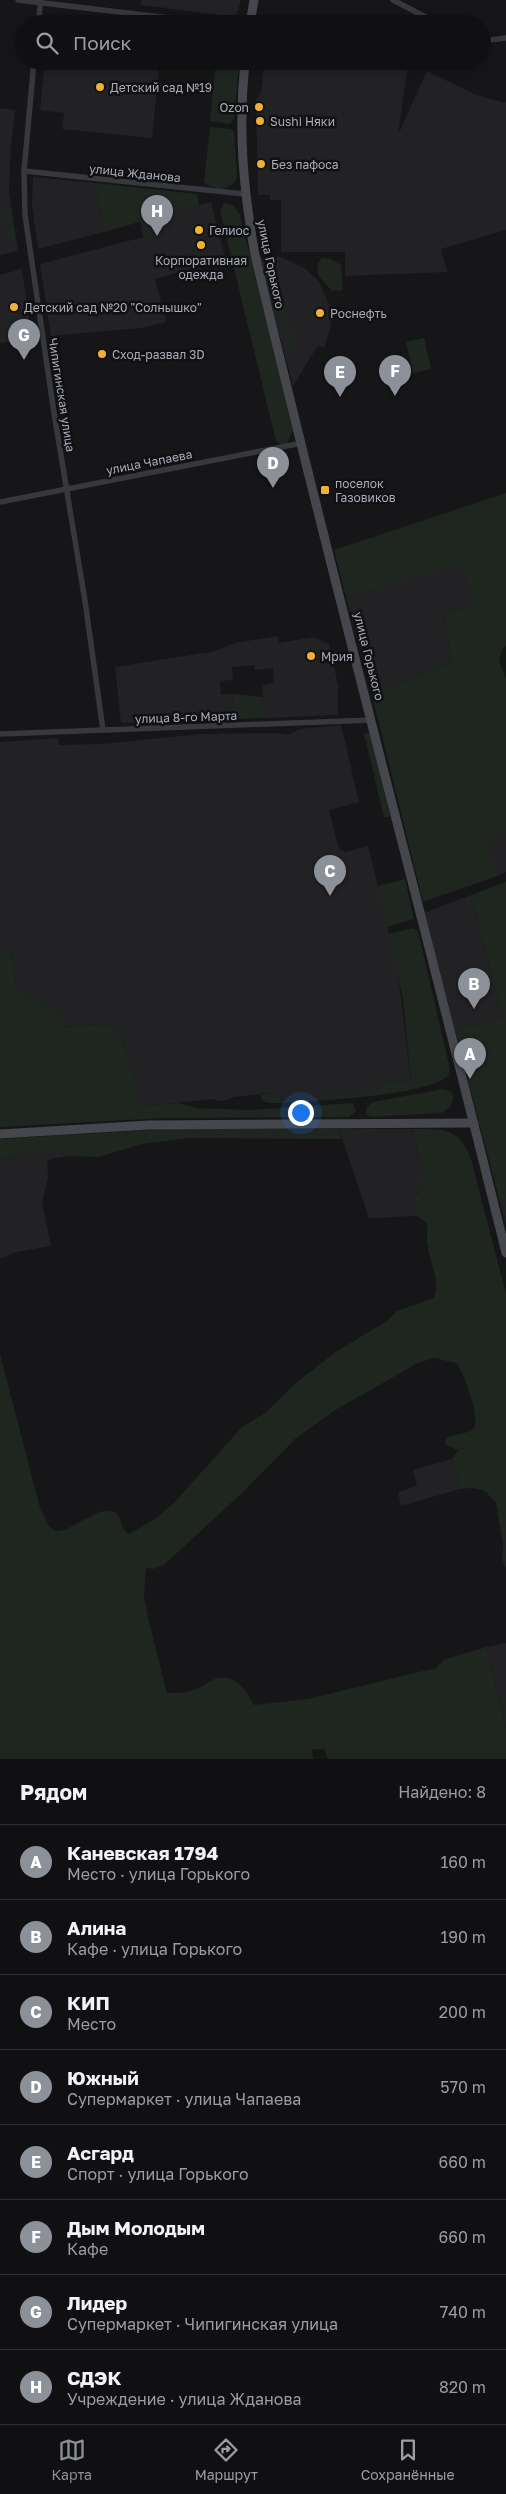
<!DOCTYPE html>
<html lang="ru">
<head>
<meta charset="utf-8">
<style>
	body { margin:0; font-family:"Golos Text",sans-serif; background:#19191b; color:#f1f3f6 }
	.you { position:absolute; left:300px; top:1112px; width:18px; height:18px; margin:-12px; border:4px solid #fff; border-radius:50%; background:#1a73e8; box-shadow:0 0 0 8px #1a73e833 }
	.badge { display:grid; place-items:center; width:32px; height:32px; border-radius:50%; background:#8c9099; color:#fff; font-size:16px; font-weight:700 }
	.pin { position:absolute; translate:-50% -41px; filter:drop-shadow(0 1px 2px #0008) }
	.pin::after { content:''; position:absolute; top:26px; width:18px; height:15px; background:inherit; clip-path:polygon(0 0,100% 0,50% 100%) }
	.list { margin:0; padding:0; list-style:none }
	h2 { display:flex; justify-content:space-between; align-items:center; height:65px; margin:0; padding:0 20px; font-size:21px }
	h2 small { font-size:16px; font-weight:400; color:#9c9d9f }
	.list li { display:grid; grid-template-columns:32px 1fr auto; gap:15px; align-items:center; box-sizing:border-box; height:75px; padding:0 20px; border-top:1px solid #303032 }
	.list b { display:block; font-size:19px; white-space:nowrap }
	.list p { margin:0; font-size:16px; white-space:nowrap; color:#9c9d9f }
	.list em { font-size:16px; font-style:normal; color:#9c9d9f }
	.icon { flex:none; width:28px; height:28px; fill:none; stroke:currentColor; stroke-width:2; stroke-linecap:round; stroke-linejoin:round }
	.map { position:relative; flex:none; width:506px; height:1759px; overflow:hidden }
	.search { position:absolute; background:#101012; box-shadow:0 2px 12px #0003; left:15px; right:15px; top:15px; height:55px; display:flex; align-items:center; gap:12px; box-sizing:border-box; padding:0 18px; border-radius:28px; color:#9c9d9f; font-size:19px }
	.sheet { height:665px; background:#101012 }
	nav { display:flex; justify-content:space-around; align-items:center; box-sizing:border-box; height:70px; border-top:1px solid #303032; background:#101012; font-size:14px; color:#9c9d9f }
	nav a { display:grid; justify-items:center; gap:2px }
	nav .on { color:#8c9099 }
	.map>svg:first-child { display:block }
	.built { fill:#222225 }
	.green { fill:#1e261f }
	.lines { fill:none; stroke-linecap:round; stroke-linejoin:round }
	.street { stroke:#37383d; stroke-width:5.5 }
	.secondary { stroke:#45474d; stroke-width:9 }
	.poi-dot { fill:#f2b134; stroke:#111113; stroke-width:2 }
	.labels { text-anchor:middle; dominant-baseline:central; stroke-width:5; stroke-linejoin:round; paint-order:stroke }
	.poi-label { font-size:12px; fill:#a8adb8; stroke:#111113; text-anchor:start }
	.street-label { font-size:12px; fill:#a8adb8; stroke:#111113 }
</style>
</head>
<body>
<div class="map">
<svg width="506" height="1759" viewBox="0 0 506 1759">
	<rect width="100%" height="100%" fill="#161618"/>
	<g class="built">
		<path d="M141,0H241L236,17L141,5Z"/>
		<path d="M45,61H88L159,69L152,138L62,129L64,113L40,110Z"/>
		<path d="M264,61H390L408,64L398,135L427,71L476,95L505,103L506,101V230L441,249L447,272L345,276V252H281V200H270V195H258L256,100L261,93Z"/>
		<path d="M0,108L15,110L11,143L9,191L18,251L0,255Z"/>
		<path d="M33,177L95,183L104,232L38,249L32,206Z"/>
		<path d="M211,202L226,260L212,262V263L155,279L166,322L141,328L51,336L40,264L143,237L140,222L144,219Z"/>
		<path d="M259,257H281L306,269L319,282L329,304L331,325L324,348L318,345L293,386Z"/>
		<path d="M22,269L32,339L0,343V275Z"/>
		<path d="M463,562L473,605L443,614L452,662L372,695L346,597Z"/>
		<path d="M278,636L279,643L313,637L329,644L338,685V715L265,718L262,685L274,683L273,668L255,670L254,665L232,667L233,680L220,681L221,695L232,694L235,719L121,723L115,667L216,651L235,643Z"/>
		<path d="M341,725L359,802L329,810L339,849L346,852L368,846L397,966L411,1081L370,1085L371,1091L279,1100L275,1093L234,1097L227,1100L216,1101L215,1099L142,1106L120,1032L102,1024L61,1027L60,1011L17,991L11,949L0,951V742L58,738L59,745L102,744L201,734L276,733L287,735L300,729Z"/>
		<path d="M506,834V872L497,876L486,841Z"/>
		<path d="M471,895L503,1018L455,1030L424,913Z"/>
		<path d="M339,1129H411L425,1176L422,1182V1190L417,1194L416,1216L369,1218Z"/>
		<path d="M58,1151L69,1156L50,1159L47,1162L48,1177L42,1203L51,1246L16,1252L0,1259V1158Z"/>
		<path d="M452,1459L460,1489L401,1506L398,1492L417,1486L413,1470Z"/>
		<path d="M506,1643V1729L486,1647Z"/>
	</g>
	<g class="green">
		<path d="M216,61H239L234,119L229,124L210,121Z"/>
		<path d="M210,127L231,129L234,131L237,177C231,192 215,191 204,182Z"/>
		<path d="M95,183L197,194L199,205L104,232Z"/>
		<path d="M224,203L233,205L240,215L293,431L287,443L281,444L276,441L220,211Z"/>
		<path d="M11,207L16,241L8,242L4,208Z"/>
		<path d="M322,258L331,259L341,265L343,290L332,291L318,275L317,264Z"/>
		<path d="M271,274L276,276L278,281L295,348L291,353Z"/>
		<path d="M424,338L431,369L413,373L406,342Z"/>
		<path d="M506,493V646L503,647L499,661L506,679V834L487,841L497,876L423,902L372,695L452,662L443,614L473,605L463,563L346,597L334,550Z"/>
		<path d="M232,694L263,697L265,718L235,719Z"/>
		<path d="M370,732L390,816L387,817H384L364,734Z"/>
		<path d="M405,879L414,919L387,927L377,886Z"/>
		<path d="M506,882V1225L455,1030L503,1018L471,895Z"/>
		<path d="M413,928L418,931L450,1069L448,1076C426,1096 313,1101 280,1103H268L263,1101L260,1095L276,1093L279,1100L370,1091V1085L411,1081L403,999L389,934Z"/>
		<path d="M11,949L17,991L60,1011L62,1027L102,1024L120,1032L142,1106L178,1103L197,1108L250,1110L353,1103L356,1111L349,1117L165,1118L0,1127V951Z"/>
		<path d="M443,1089L452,1092C455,1102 450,1109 441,1113L371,1117L366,1114L367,1107L373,1102Z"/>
		<path d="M166,1129H339L342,1139L188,1138L142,1144L99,1157L69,1156L58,1151L0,1158V1139Z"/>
		<path d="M411,1129C441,1129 459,1126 471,1159L506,1294V1568L502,1560L503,1544L496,1503L487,1493L482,1490L472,1488L460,1489L452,1459L458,1450L446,1445L445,1441C451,1432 465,1436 473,1429C482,1420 463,1371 456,1363L434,1358L418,1363L337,1409L295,1439L243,1492L164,1565L153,1569L146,1568L144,1596L148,1617L167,1693C176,1693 186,1693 194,1690C202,1688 208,1681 215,1679C235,1672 246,1690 254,1705L308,1699L418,1672L435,1669L443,1660L486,1647L506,1729V1759H328L324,1749H313L311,1752L314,1759H0V1354L40,1508L49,1526L56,1531C76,1531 100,1501 118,1514L124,1530L129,1534L152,1521L173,1504L242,1427L265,1413L297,1382L337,1351L387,1321L397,1311L434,1298C441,1279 429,1261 427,1243C426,1236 429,1229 426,1223C423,1219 420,1218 416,1216V1196L422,1190V1178L425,1175Z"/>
	</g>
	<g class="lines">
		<g class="street">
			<path d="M18,0L220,24"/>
			<path d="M393,0L439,24"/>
			<path d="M38,24L41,0"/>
			<path d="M482,41L506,38"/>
			<path d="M34,61L24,171L25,215L54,413L85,601L103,730"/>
			<path d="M24,171L245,194"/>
			<path d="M0,502L302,443"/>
			<path d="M0,734L372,720"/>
		</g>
		<g class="secondary">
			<path d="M250,24L254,0"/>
			<path d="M245,61C238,129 243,188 255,255C334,588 424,920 506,1253"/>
			<path d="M0,1134L149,1125L474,1123"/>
		</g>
	</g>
	<g class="poi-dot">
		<circle cx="100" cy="87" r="5"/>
		<circle cx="259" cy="107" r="5"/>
		<circle cx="260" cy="121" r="5"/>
		<circle cx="261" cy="164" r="5"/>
		<circle cx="199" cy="230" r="5"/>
		<circle cx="201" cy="245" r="5"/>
		<circle cx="14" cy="307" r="5"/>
		<circle cx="320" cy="313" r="5"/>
		<circle cx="102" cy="354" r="5"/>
		<rect x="320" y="485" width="10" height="10" rx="2.5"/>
		<circle cx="311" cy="656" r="5"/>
	</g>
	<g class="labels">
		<g class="poi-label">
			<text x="110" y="87">Детский сад №19</text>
			<text x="249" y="107" text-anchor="end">Ozon</text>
			<text x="270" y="121">Sushi Няки</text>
			<text x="271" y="164">Без пафоса</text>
			<text x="209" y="230">Гелиос</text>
			<text x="201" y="260" text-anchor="middle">Корпоративная<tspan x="201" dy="14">одежда</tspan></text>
			<text x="24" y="307">Детский сад №20 "Солнышко"</text>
			<text x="330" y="313">Роснефть</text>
			<text x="112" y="354">Сход-развал 3D</text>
			<text x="335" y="483">поселок<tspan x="335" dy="14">Газовиков</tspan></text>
			<text x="321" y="656">Мрия</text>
		</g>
		<g class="street-label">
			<text transform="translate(135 173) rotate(6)">улица Жданова</text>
			<text transform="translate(271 264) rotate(78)">улица Горького</text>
			<text transform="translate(62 395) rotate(81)">Чипигинская улица</text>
			<text transform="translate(149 462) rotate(-11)">улица Чапаева</text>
			<text transform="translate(369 656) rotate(76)">улица Горького</text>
			<text transform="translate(186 717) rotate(-2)">улица 8-го Марта</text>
		</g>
	</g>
</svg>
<div class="you"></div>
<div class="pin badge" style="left:470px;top:1079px">A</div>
<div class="pin badge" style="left:474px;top:1009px">B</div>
<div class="pin badge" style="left:330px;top:896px">C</div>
<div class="pin badge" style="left:273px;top:488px">D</div>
<div class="pin badge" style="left:340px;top:397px">E</div>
<div class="pin badge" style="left:395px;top:396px">F</div>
<div class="pin badge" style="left:24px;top:360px">G</div>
<div class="pin badge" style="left:157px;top:236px">H</div>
<div class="search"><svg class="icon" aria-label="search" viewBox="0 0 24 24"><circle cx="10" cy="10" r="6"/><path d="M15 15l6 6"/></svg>Поиск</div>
</div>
<section class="sheet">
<h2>Рядом<small>Найдено: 8</small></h2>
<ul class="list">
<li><span class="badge">A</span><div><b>Каневская 1794</b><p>Место · улица Горького</p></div><em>160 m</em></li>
<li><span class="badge">B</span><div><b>Алина</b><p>Кафе · улица Горького</p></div><em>190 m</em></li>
<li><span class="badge">C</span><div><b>КИП</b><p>Место</p></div><em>200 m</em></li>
<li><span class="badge">D</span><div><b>Южный</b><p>Супермаркет · улица Чапаева</p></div><em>570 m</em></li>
<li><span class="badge">E</span><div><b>Асгард</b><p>Спорт · улица Горького</p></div><em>660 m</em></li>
<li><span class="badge">F</span><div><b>Дым Молодым</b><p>Кафе</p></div><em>660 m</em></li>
<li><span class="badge">G</span><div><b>Лидер</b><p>Супермаркет · Чипигинская улица</p></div><em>740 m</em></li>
<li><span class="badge">H</span><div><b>СДЭК</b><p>Учреждение · улица Жданова</p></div><em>820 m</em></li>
</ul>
</section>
<nav>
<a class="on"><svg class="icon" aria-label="map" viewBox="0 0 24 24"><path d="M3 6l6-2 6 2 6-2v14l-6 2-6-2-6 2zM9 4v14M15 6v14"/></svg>Карта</a>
<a><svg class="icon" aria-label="directions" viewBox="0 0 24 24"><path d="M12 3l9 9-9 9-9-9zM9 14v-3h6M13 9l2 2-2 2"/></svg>Маршрут</a>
<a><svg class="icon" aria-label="saved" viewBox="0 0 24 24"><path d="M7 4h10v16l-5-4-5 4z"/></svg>Сохранённые</a>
</nav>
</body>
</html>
